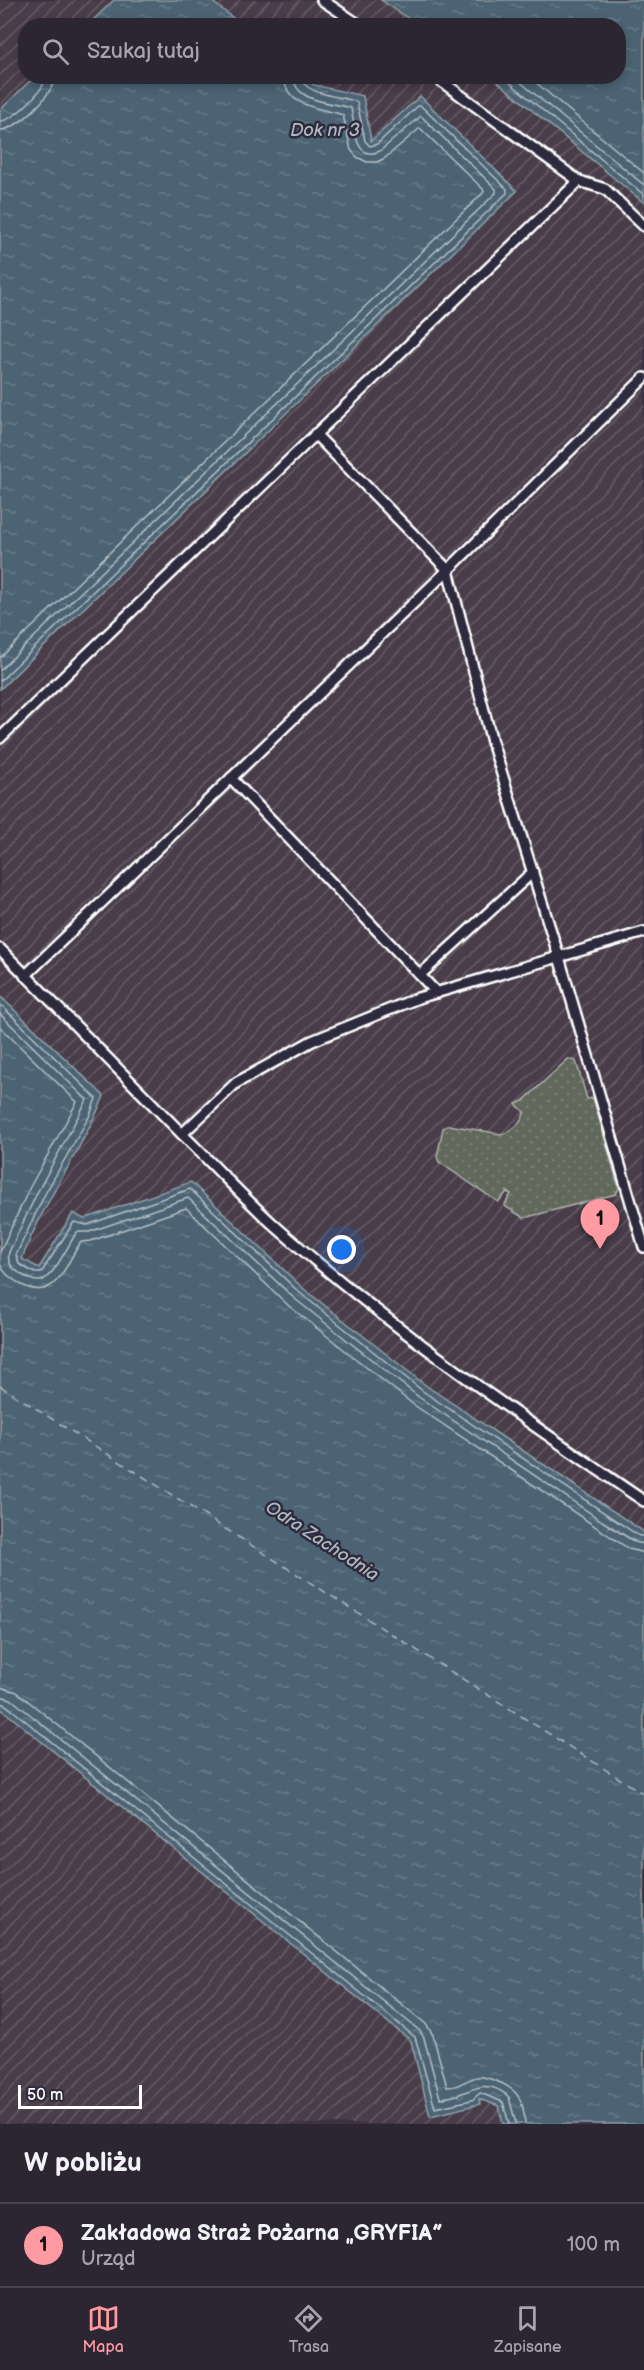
<!DOCTYPE html>
<html lang="pl">
<head>
<meta charset="utf-8">
<style>
	body { margin:0; font-family:"Balsamiq Sans",sans-serif; background:#342e3a; color:#f1f3f6 }
	.scale { position:absolute; left:18px; bottom:15px; width:124px; box-sizing:border-box; padding-left:6px; border:3px solid #fff; border-top:0; font-size:16px; line-height:21px; white-space:nowrap; color:#fff; -webkit-text-stroke:4px #2f2a3d; paint-order:stroke }
	.you { position:absolute; left:342px; top:1250px; width:21px; height:21px; margin:-15px; border:4px solid #fff; border-radius:50%; background:#1a73e8; box-shadow:0 0 0 9px #1a73e833 }
	.badge { display:grid; place-items:center; width:39px; height:39px; border-radius:50%; background:#ff9aa2; color:#111; font-size:20px; font-weight:700 }
	.pin { position:absolute; translate:-50% -50px; filter:drop-shadow(0 2px 3px #0008) }
	.pin::after { content:''; position:absolute; top:32px; width:21px; height:18px; background:inherit; clip-path:polygon(0 0,100% 0,50% 100%) }
	.list { margin:0; padding:0; list-style:none }
	h2 { display:flex; justify-content:space-between; align-items:center; height:78px; margin:0; padding:0 24px; font-size:26px }
	h2 small { font-size:20px; font-weight:400; color:#a6a5ac }
	.list li { display:grid; grid-template-columns:39px 1fr auto; gap:18px; align-items:center; box-sizing:border-box; height:84px; padding:0 24px; border-top:2px solid #48434d }
	.list b { display:block; font-size:22px; white-space:nowrap }
	.list p { margin:0; font-size:20px; white-space:nowrap; color:#a6a5ac }
	.list em { font-size:20px; font-style:normal; color:#a6a5ac }
	.icon { flex:none; width:33px; height:33px; fill:none; stroke:currentColor; stroke-width:2; stroke-linecap:round; stroke-linejoin:round }
	.map { position:relative; flex:none; width:644px; height:2124px; overflow:hidden }
	.search { position:absolute; background:#2c2632; box-shadow:0 3px 9px #0003; left:18px; right:18px; top:18px; height:66px; display:flex; align-items:center; gap:15px; box-sizing:border-box; padding:0 21px; border-radius:24px; color:#a6a5ac; font-size:22px }
	.sheet { height:162px; background:#2c2632 }
	nav { display:flex; justify-content:space-around; align-items:center; box-sizing:border-box; height:84px; border-top:2px solid #48434d; background:#2c2632; font-size:16px; color:#a6a5ac }
	nav a { display:grid; justify-items:center; gap:3px }
	nav .on { color:#ff9aa2 }
	.map>svg:first-child { display:block }
	.industrial { fill:url(#industrial-furrows) }
	.grass { fill:url(#grass-dots); stroke:#b0b4ad; stroke-width:1.5 }
	.water { fill:url(#water-ripples); stroke:#93a2ab; stroke-width:1.5 }
	.lines { fill:none; stroke-linecap:round; stroke-linejoin:round }
	.shore { stroke:#b7c1c7; stroke-width:1.5 }
	.ferry { stroke:#aeb9c0; stroke-width:1.5; stroke-dasharray:8 6; stroke-linecap:butt }
	.service-casing { stroke:#fff; stroke-width:14 }
	.service { stroke:#2f2a3d; stroke-width:9 }
	.labels { text-anchor:middle; dominant-baseline:central; stroke-width:5; stroke-linejoin:round; paint-order:stroke }
	.water-label { font-size:18px; font-style:italic; fill:#aeb9c0; stroke:#2f2a3d }
</style>
</head>
<body>
<div class="map">
<svg width="644" height="2124" viewBox="0 0 644 2124">
	<defs>
		<pattern id="industrial-furrows" width="10" height="10" patternUnits="userSpaceOnUse" patternTransform="scale(1.5)"><rect width="10" height="10" fill="#4a3e4a"/><path d="M-1 1l2-2M0 10L10 0M9 11l2-2" fill="none" stroke="#655b65"/></pattern>
		<pattern id="grass-dots" width="8" height="8" patternUnits="userSpaceOnUse" patternTransform="scale(1.5)"><rect width="8" height="8" fill="#62695b"/><path d="M2 2h.1M6 6h.1" fill="none" stroke="#7a8074" stroke-width="1.8" stroke-linecap="round"/></pattern>
		<pattern id="water-ripples" width="26" height="14" patternUnits="userSpaceOnUse" patternTransform="scale(1.5)"><rect width="26" height="14" fill="#4b6473"/><path d="M2 4q2-2 4 0t4 0M15 11q2-2 4 0t4 0" fill="none" stroke="#667b88"/></pattern>
	</defs>
	<rect width="100%" height="100%" fill="#3b3343"/>
	<filter id="ink" filterUnits="userSpaceOnUse"><feTurbulence type="fractalNoise" baseFrequency=".0167" numOctaves="2"/><feDisplacementMap in="SourceGraphic" scale="12" xChannelSelector="R" yChannelSelector="G"/><feConvolveMatrix kernelMatrix="1 2 1 2 8 2 1 2 1" color-interpolation-filters="sRGB"/></filter>
	<g filter="url(#ink)">
		<g class="industrial">
			<path d="M0,0H114L88,25L26,26V76L35,77L0,110Z"/>
			<path d="M210,0H381L418,25H242Z"/>
			<path d="M304,77H492L644,203V1532L428,1387L304,1289L191,1182L84,1219L73,1213L39,1268L21,1259L50,1197L95,1117L104,1096L0,996V689L517,191L371,141L363,96L314,85Z"/>
			<path d="M0,1609L644,2124H0Z"/>
		</g>
		<path class="grass" d="M568,1059L576,1061L587,1099L593,1098L619,1188L616,1194L524,1218L506,1207L505,1204L511,1194L507,1192L498,1202L439,1162L437,1157L443,1128L449,1125L501,1134C511,1132 523,1123 524,1112L516,1104L523,1101Z"/>
		<g class="water">
			<path d="M114,0H210L242,25H88Z"/>
			<path d="M381,0H644V203L492,77L618,76V26L418,25Z"/>
			<path d="M35,76L304,77L314,85L363,96L371,141L420,96L517,191L0,689V110Z"/>
			<path d="M0,996L104,1096C81,1152 43,1202 22,1259L39,1268L73,1213L84,1219L191,1182L304,1289L428,1387L644,1532V2124H503L499,2106L479,2099L480,2104L430,2116L411,2041L0,1708Z"/>
		</g>
		<g class="lines">
			<g class="shore">
				<path d="M502,76L644,195"/>
				<path d="M513,76L644,185"/>
				<path d="M528,76L644,173"/>
				<path d="M0,121C13,121 45,90 46,76"/>
				<path d="M0,130C18,130 54,95 55,76"/>
				<path d="M0,658L484,192L483,189L420,128L385,158L377,162H367L357,157L351,150L343,115C321,108 285,108 284,76"/>
				<path d="M0,670L496,193V189L421,116L380,151C353,163 355,124 351,108C332,102 295,103 293,76"/>
				<path d="M0,681L507,193V189L421,106H418L377,144L370,146L365,141L357,102C342,96 303,95 300,76"/>
				<path d="M0,1004L96,1098L90,1115L45,1194L16,1255L19,1264L35,1273H41L74,1222L87,1225L190,1189L300,1293L424,1392L639,1536H644"/>
				<path d="M0,1014L87,1100L38,1191L9,1252C7,1261 10,1267 18,1272C24,1276 32,1282 40,1281C53,1279 69,1243 77,1232H89L188,1198L295,1299L420,1398L602,1521L635,1542L644,1544"/>
				<path d="M0,1027L77,1102L30,1187L0,1252"/>
				<path d="M0,1264C4,1274 11,1278 20,1284C56,1304 64,1266 81,1242L91,1241L186,1208L289,1306L414,1405L629,1549L644,1553"/>
				<path d="M0,1687L17,1692L426,2024L433,2035L447,2087C459,2088 466,2079 477,2077C484,2076 490,2079 496,2081C518,2089 524,2100 525,2124"/>
				<path d="M0,1696L11,1699L420,2031L424,2038L440,2098C468,2098 481,2073 509,2097L516,2124"/>
				<path d="M0,1703L6,1705L415,2037L435,2108L472,2100L480,2093L503,2102L509,2124"/>
			</g>
			<path class="ferry" d="M0,1386L644,1794"/>
			<defs>
				<g id="service">
					<path d="M322,0L361,26"/>
					<path d="M434,76L579,181L605,189L644,226"/>
					<path d="M315,434L448,570L644,378"/>
					<path d="M0,738L579,181"/>
					<path d="M231,778L437,993"/>
					<path d="M644,932L418,998L312,1041L236,1083L182,1134C216,1167 247,1202 283,1233C396,1332 520,1417 644,1501"/>
					<path d="M0,949L182,1134"/>
					<path d="M420,975L533,872"/>
					<path d="M25,976L448,570L492,742L559,957L644,1247"/>
				</g>
			</defs>
			<use href="#service" class="service-casing"/>
			<use href="#service" class="service"/>
		</g>
	</g>
	<g class="labels">
		<g class="water-label">
			<text x="325" y="130">Dok nr 3</text>
			<text transform="translate(322 1541) rotate(33)">Odra Zachodnia</text>
		</g>
	</g>
</svg>
<div class="scale">50 m</div>
<div class="you"></div>
<div class="pin badge" style="left:600px;top:1249px">1</div>
<div class="search"><svg class="icon" aria-label="search" viewBox="0 0 24 24"><circle cx="10" cy="10" r="6"/><path d="M15 15l6 6"/></svg>Szukaj tutaj</div>
</div>
<section class="sheet">
<h2>W pobliżu<small></small></h2>
<ul class="list">
<li><span class="badge">1</span><div><b>Zakładowa Straż Pożarna „GRYFIA”</b><p>Urząd</p></div><em>100 m</em></li>
</ul>
</section>
<nav>
<a class="on"><svg class="icon" aria-label="map" viewBox="0 0 24 24"><path d="M3 6l6-2 6 2 6-2v14l-6 2-6-2-6 2zM9 4v14M15 6v14"/></svg>Mapa</a>
<a><svg class="icon" aria-label="directions" viewBox="0 0 24 24"><path d="M12 3l9 9-9 9-9-9zM9 14v-3h6M13 9l2 2-2 2"/></svg>Trasa</a>
<a><svg class="icon" aria-label="saved" viewBox="0 0 24 24"><path d="M7 4h10v16l-5-4-5 4z"/></svg>Zapisane</a>
</nav>
</body>
</html>
